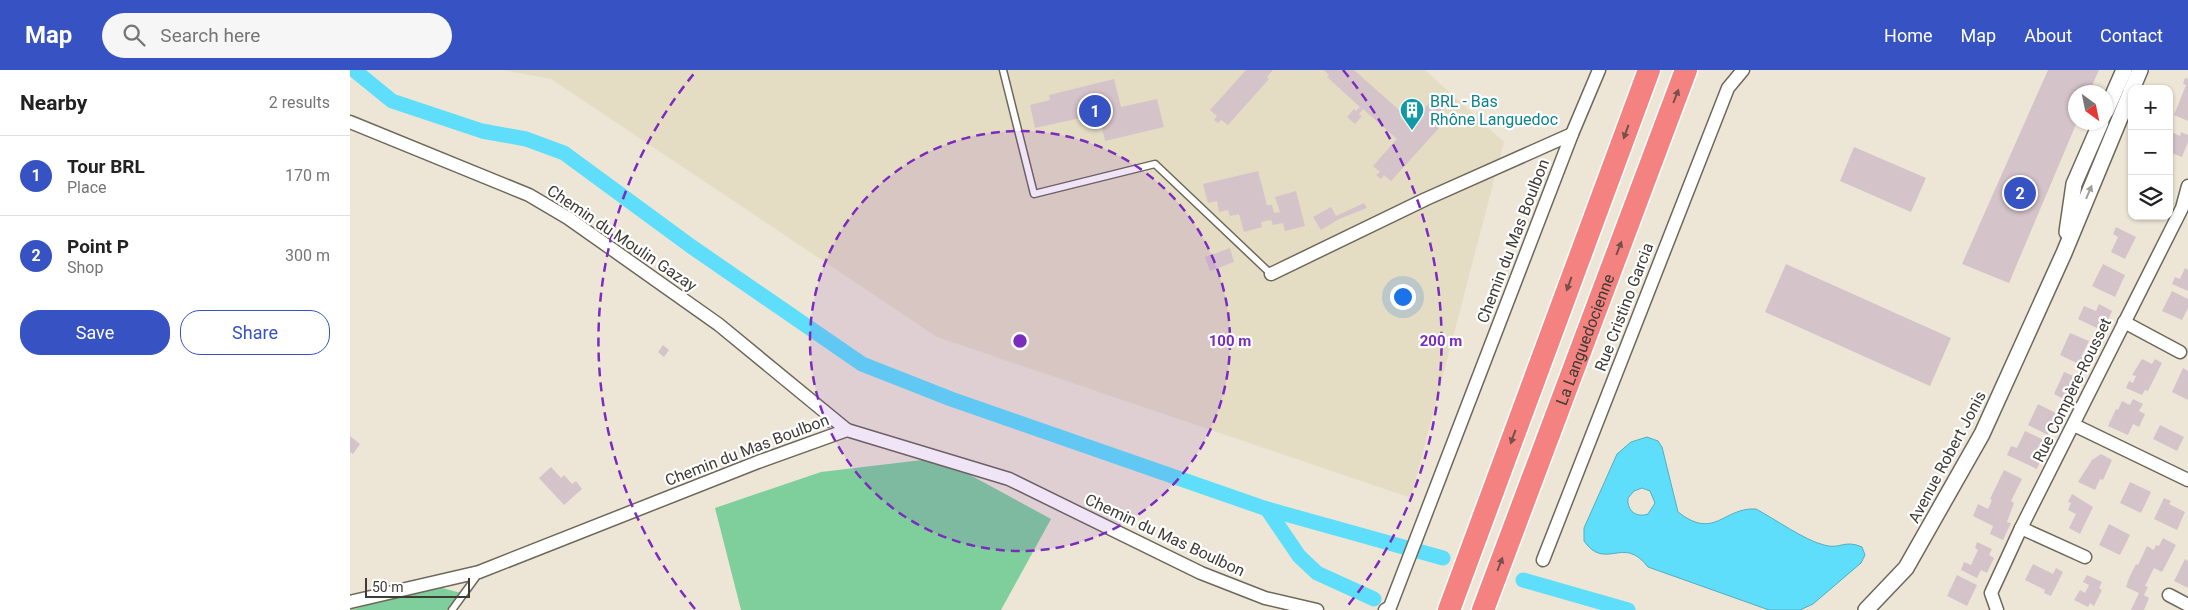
<!DOCTYPE html>
<html lang="en">
<head>
<meta charset="utf-8">
<style>
	body { margin:0; font-family:Roboto,sans-serif; background:#f6f6f6; color:#222 }
	.controls { position:absolute; right:15px; top:15px; display:grid; overflow:hidden; border-radius:10px; box-shadow:0 1px 4px #0004 }
	.controls button { width:45px; height:45px; display:grid; place-items:center; padding:0; border:0; border-bottom:1px solid #e0e0e0; background:#fff; color:#222; font:25px sans-serif }
	.compass { position:absolute; left:1718px; top:15px; width:45px; height:45px; border-radius:50%; background:#fff; box-shadow:0 1px 4px #0004; rotate:147deg }
	.scale { position:absolute; left:15px; bottom:12px; width:105px; box-sizing:border-box; padding-left:5px; border:2px solid #3e3c35; border-top:0; font-size:14px; line-height:18px; white-space:nowrap; color:#3e3c35; -webkit-text-stroke:4px #fff; paint-order:stroke }
	.you { position:absolute; left:1052px; top:226px; width:18px; height:18px; margin:-12px; border:4px solid #fff; border-radius:50%; background:#1a73e8; box-shadow:0 0 0 8px #1a73e833 }
	.badge { display:grid; place-items:center; width:32px; height:32px; border-radius:50%; background:#3652c3; color:#fff; font-size:16px; font-weight:700 }
	.pin { position:absolute; translate:-50% -50%; border:2px solid #fff; box-shadow:0 1px 5px #0006 }
	.list { margin:0; padding:0; list-style:none }
	h2 { display:flex; justify-content:space-between; align-items:center; height:65px; margin:0; padding:0 20px; font-size:21px }
	h2 small { font-size:16px; font-weight:400; color:#767676 }
	.list li { display:grid; grid-template-columns:32px 1fr auto; gap:15px; align-items:center; box-sizing:border-box; height:80px; padding:0 20px; border-top:1px solid #e0e0e0 }
	.list b { display:block; font-size:19px; white-space:nowrap }
	.list p { margin:0; font-size:16px; white-space:nowrap; color:#767676 }
	.list em { font-size:16px; font-style:normal; color:#767676 }
	.actions { display:flex; gap:10px; padding:15px 20px }
	.actions a { flex:1; padding:11px 0; border:1px solid #3652c3; border-radius:20px; text-align:center; font-size:18px; color:#3652c3 }
	.actions .main { background:#3652c3; color:#fff }
	.icon { flex:none; width:28px; height:28px; fill:none; stroke:currentColor; stroke-width:2; stroke-linecap:round; stroke-linejoin:round }
	.map { position:relative; flex:none; width:1838px; height:540px; overflow:hidden }
	header { display:flex; align-items:center; gap:30px; box-sizing:border-box; height:70px; padding:0 25px; background:#3652c3; color:#fff }
	header strong { font-size:24px }
	nav { display:flex; gap:28px; margin-inline-start:auto; font-size:18px }
	.search { width:350px; height:45px; background:#f6f6f6; display:flex; align-items:center; gap:12px; box-sizing:border-box; padding:0 18px; border-radius:28px; color:#767676; font-size:19px }
	main { display:flex }
	aside { flex:1; background:#fff }
	.map>svg:first-child { display:block }
	.built { fill:#e5dcc4 }
	.green { fill:#7ecf9c }
	.water { fill:#5edefb; stroke:#54adc0; fill-rule:evenodd }
	.lines { fill:none; stroke-linecap:round; stroke-linejoin:round }
	.canal { stroke:#5edefb; stroke-width:15 }
	.building { fill:#d5c3ca }
	.service-casing { stroke:#6d685a; stroke-width:9 }
	.minor-casing { stroke:#6d685a; stroke-width:15 }
	.tertiary-casing { stroke:#6d685a; stroke-width:18 }
	.motorway-casing { stroke:#fff; stroke-width:25 }
	.service { stroke:#fff; stroke-width:6 }
	.minor { stroke:#fff; stroke-width:12 }
	.tertiary { stroke:#fff; stroke-width:15 }
	.motorway { stroke:#f38280; stroke-width:22 }
	.oneway { fill:#74514c }
	.oneway2 { fill:#9e9e9a }
	.ring { fill:none; stroke:#7b2cbf; stroke-width:2.5; stroke-dasharray:9 6 }
	.labels { text-anchor:middle; dominant-baseline:central; stroke-width:4.5; stroke-linejoin:round; paint-order:stroke }
	.culture-label { font-size:16px; fill:#0d838f; stroke:#fff; text-anchor:start }
	.street-label { font-size:16px; fill:#3e3c35; stroke:#fff }
	.centre { fill:#7b2cbf; stroke:#fff; stroke-width:2.5 }
	.ring-label { font-size:15px; text-anchor:middle; font-weight:bold; fill:#7b2cbf; stroke:#fff; stroke-width:4.5; stroke-linejoin:round; paint-order:stroke }
</style>
</head>
<body>
<header>
<strong>Map</strong>
<div class="search"><svg class="icon" aria-label="search" viewBox="0 0 24 24"><circle cx="10" cy="10" r="6"/><path d="M15 15l6 6"/></svg>Search here</div>
<nav><a>Home</a><a>Map</a><a>About</a><a>Contact</a></nav>
</header>
<main>
<aside>
<h2>Nearby<small>2 results</small></h2>
<ul class="list">
<li><span class="badge">1</span><div><b>Tour BRL</b><p>Place</p></div><em>170 m</em></li>
<li><span class="badge">2</span><div><b>Point P</b><p>Shop</p></div><em>300 m</em></li>
</ul>
<div class="actions"><a class="main">Save</a><a>Share</a></div>
</aside>
<div class="map">
<svg width="1838" height="540" viewBox="0 0 1838 540">
	<rect width="100%" height="100%" fill="#ede6d6"/>
	<path class="built" d="M153,0H1075L1154,72L1061,428L587,267L201,9Z"/>
	<g class="green">
		<path d="M589,388L701,449L651,540H391L365,438L471,402Z"/>
		<path d="M85,516L111,523L99,540H0Z"/>
	</g>
	<path class="water" d="M1297,367L1308,371L1312,377L1328,442C1365,471 1373,437 1406,439C1425,449 1454,470 1474,475C1490,480 1494,469 1512,477L1515,485L1511,493L1463,534L1450,540H1419L1298,497C1273,464 1256,502 1234,471V458L1267,384L1281,372ZM1292,418L1300,421L1305,433L1298,444C1286,448 1277,441 1278,428L1284,421Z"/>
	<g class="lines">
		<g class="canal">
			<path d="M4,0L42,31L132,61L176,69L214,83L342,177L512,294L601,329L917,439L1093,488"/>
			<path d="M917,439L949,486L967,503L1024,529"/>
			<path d="M1173,510L1278,540"/>
		</g>
	</g>
	<g class="building">
		<path d="M896,0H923L917,7L919,9L878,55L871,50L868,53L864,50L867,46L860,40Z"/>
		<path d="M974,0H1004L1059,49L1058,50L1062,53L1080,32L1087,38L1090,34L1094,38L1091,41L1098,48L1041,111L1034,105L1031,109L1026,105L1030,102L1023,96L1047,69L1013,39L1009,44L1012,46L1005,54L997,47L1004,39L1006,41L1010,37L977,7L979,5Z"/>
		<path d="M1698,0H1749L1739,22H1726L1727,52L1659,213L1612,194Z"/>
		<path d="M1835,8L1838,9V51L1824,45L1836,15L1833,14Z"/>
		<path d="M764,9L771,37L807,29L814,57L755,71L749,44L685,58L680,35L700,30L699,25Z"/>
		<path d="M1819,61L1830,66L1831,62L1838,65V72L1832,87L1819,82Z"/>
		<path d="M1504,77L1576,108L1561,142L1490,111Z"/>
		<path d="M908,101L917,135H922L924,143L930,142L925,127L946,121L955,156L935,161L933,153L923,155L921,150L911,152L912,157L894,162L889,144L880,146L878,140L869,142L867,131L858,133L853,114Z"/>
		<path d="M1014,133L1017,138L989,149L971,160L963,147L981,137L986,146Z"/>
		<path d="M1766,157L1786,167L1775,189L1761,182L1768,167L1763,164Z"/>
		<path d="M880,178L884,192L860,201L855,187Z"/>
		<path d="M1436,194L1601,268L1580,316L1415,242Z"/>
		<path d="M1753,194L1775,205L1765,227L1742,216Z"/>
		<path d="M1835,198L1838,200V221L1822,214L1825,207L1830,209Z"/>
		<path d="M1822,221L1838,229V238L1832,250L1812,241Z"/>
		<path d="M1749,234L1762,241L1753,261L1728,249L1734,236L1746,241Z"/>
		<path d="M1720,263L1739,271L1731,287L1735,289L1733,296L1710,285Z"/>
		<path d="M313,275L319,280L314,287L308,282Z"/>
		<path d="M1792,289L1802,294L1805,289L1812,293L1798,321L1795,320L1792,325L1776,318L1779,311L1783,313L1786,306L1782,305Z"/>
		<path d="M1833,298L1838,301V330L1822,322Z"/>
		<path d="M1714,302L1728,308L1717,331L1704,324Z"/>
		<path d="M1783,329L1793,334L1789,341L1795,344L1789,357L1783,354L1778,365L1758,356L1766,339L1768,340L1772,331L1780,335Z"/>
		<path d="M1688,334L1708,344L1698,365L1678,355Z"/>
		<path d="M1810,355L1834,367L1827,381L1803,369Z"/>
		<path d="M1675,361L1696,371L1687,388L1691,389L1687,399L1657,385L1661,376L1667,378Z"/>
		<path d="M0,366L10,374L3,384L0,382Z"/>
		<path d="M1751,384L1762,390L1753,410L1750,409L1745,420L1728,412L1742,390Z"/>
		<path d="M201,397L211,408L214,405L222,414L226,411L232,419L214,435L189,408Z"/>
		<path d="M1654,400L1672,409L1661,431L1664,433L1657,452L1661,453L1653,470L1640,464L1643,456L1623,446L1628,434L1638,439L1642,430L1640,429Z"/>
		<path d="M1780,412L1801,422L1791,443L1770,433Z"/>
		<path d="M1722,424L1743,437L1730,464L1719,458L1726,444L1718,440L1721,433L1718,432Z"/>
		<path d="M1814,428L1821,431L1819,434L1835,442L1827,460L1804,449Z"/>
		<path d="M1759,454L1780,465L1770,485L1749,475Z"/>
		<path d="M1813,468L1826,475L1812,502L1804,498L1795,516L1798,517L1794,525L1799,528L1794,540H1781L1789,523L1776,517L1779,508L1786,494L1788,495L1797,476L1804,480L1806,475L1809,476Z"/>
		<path d="M1627,472L1642,479L1639,485L1644,488L1637,503L1631,500L1627,508L1611,500L1614,492L1621,495L1628,480L1625,478Z"/>
		<path d="M1835,489L1838,491V518L1824,511Z"/>
		<path d="M1683,494L1703,504L1706,498L1713,502L1701,526L1694,523L1695,520L1675,510Z"/>
		<path d="M1607,505L1627,515L1617,536L1597,526Z"/>
		<path d="M1737,505L1752,512L1749,518L1752,520L1744,536L1740,533L1738,537L1724,530L1730,520L1735,523L1739,515L1733,512Z"/>
	</g>
	<g class="lines">
		<defs>
			<g id="service">
				<path d="M653,0L684,124L805,94L921,204"/>
				<path d="M102,540L129,503"/>
			</g>
			<g id="minor">
				<path d="M0,52L179,125L218,148L368,254L497,360"/>
				<path d="M921,204L1076,129L1222,64"/>
				<path d="M1774,252L1830,282"/>
				<path d="M1724,355L1838,410"/>
				<path d="M1671,458L1735,487"/>
				<path d="M1193,490L1378,18L1393,0"/>
				<path d="M1819,525L1838,535"/>
				<path d="M0,532L129,502L408,392L497,360L659,409L851,503L915,528L967,540"/>
				<path d="M1035,540L1040,537L1222,64L1249,0"/>
				<path d="M1647,540L1641,523L1671,458L1832,138L1838,116"/>
			</g>
			<g id="tertiary">
				<path d="M1782,19L1790,0"/>
				<path d="M1756,41L1774,0"/>
				<path d="M1717,162L1724,114L1751,52"/>
				<path d="M1516,540L1556,498L1632,364L1714,183L1782,19"/>
			</g>
			<g id="motorway">
				<path d="M1099,540L1299,0"/>
				<path id="s1" d="M1133,540L1336,0"/>
			</g>
		</defs>
		<use href="#service" class="service-casing"/>
		<use href="#minor" class="minor-casing"/>
		<use href="#tertiary" class="tertiary-casing"/>
		<use href="#motorway" class="motorway-casing"/>
		<use href="#service" class="service"/>
		<use href="#minor" class="minor"/>
		<use href="#tertiary" class="tertiary"/>
		<use href="#motorway" class="motorway"/>
	</g>
	<defs><path id="oneway-solid" d="M-6-.8H1V-3.2L6.5 0L1 3.2V.8H-6Z" transform="scale(1.25)"/></defs>
	<g class="oneway">
		<use href="#oneway-solid" transform="translate(1326 26) rotate(-69)"/>
		<use href="#oneway-solid" transform="translate(1276 62) rotate(110)"/>
		<use href="#oneway-solid" transform="translate(1269 178) rotate(-69)"/>
		<use href="#oneway-solid" transform="translate(1219 214) rotate(110)"/>
		<use href="#oneway-solid" transform="translate(1163 367) rotate(110)"/>
		<use href="#oneway-solid" transform="translate(1150 494) rotate(-69)"/>
	</g>
	<use class="oneway2" href="#oneway-solid" transform="translate(1739 122) rotate(-67)"/>
	<circle cx="670" cy="271" r="210" fill="#7b2cbf" fill-opacity=".12"/>
	<g class="ring">
		<circle cx="670" cy="271" r="210"/>
		<path d="M345 539A421 421 0 0 1 347 0M993 0A421 421 0 0 1 995 539"/>
	</g>
	<defs>
		<symbol id="building-pin" viewBox="-11 -11 22 30"><path d="M0 17L-7.5 6A9.5 9.5 0 1 1 7.5 6Z" fill="#0f9aa8" stroke="#fff"/><path d="M-4-6H4V6H1V3H-1V6H-4ZM-2.5-4.3h1.7v1.8h-1.7ZM.8-4.3h1.7v1.8H.8ZM-2.5-1h1.7V.8h-1.7ZM.8-1h1.7V.8H.8Z" fill="#fff"/></symbol>
	</defs>
	<g fill-rule="evenodd">
		<use href="#building-pin" x="1048" y="26" width="28" height="38"/>
	</g>
	<g class="labels">
		<g class="culture-label">
			<text x="1080" y="31">BRL - Bas<tspan x="1080" dy="18">Rhône Languedoc</tspan></text>
		</g>
		<g class="street-label">
			<text transform="translate(272 168) rotate(34)">Chemin du Moulin Gazay</text>
			<text transform="translate(1163 171) rotate(-69)">Chemin du Mas Boulbon</text>
			<text transform="translate(1274 237) rotate(-69)">Rue Cristino Garcia</text>
			<text stroke="none"><textPath href="#s1" startOffset="289">La Languedocienne</textPath></text>
			<text transform="translate(1722 320) rotate(-64)">Rue Compère-Rousset</text>
			<text transform="translate(397 380) rotate(-21)">Chemin du Mas Boulbon</text>
			<text transform="translate(1597 387) rotate(-62)">Avenue Robert Jonis</text>
			<text transform="translate(815 465) rotate(25)">Chemin du Mas Boulbon</text>
		</g>
	</g>
	<circle cx="670" cy="271" r="8" class="centre"/>
	<g class="ring-label">
		<text x="880" y="276">100 m</text>
		<text x="1091" y="276">200 m</text>
	</g>
</svg>
<div class="controls">
<button>+</button>
<button>−</button>
<button><svg class="icon" aria-label="layers" viewBox="0 0 24 24"><path d="M12 4l9 5-9 5-9-5zM3 14l9 5 9-5"/></svg></button>
</div>
<svg class="compass" viewBox="-18 -18 36 36"><path d="M0-13l5 13h-10z" fill="#e53935"/><path d="M0 13l5-13h-10z" fill="#767676"/></svg>
<div class="scale">50 m</div>
<div class="you"></div>
<div class="pin badge" style="left:745px;top:41px">1</div>
<div class="pin badge" style="left:1670px;top:123px">2</div>
</div>
</main>
</body>
</html>
